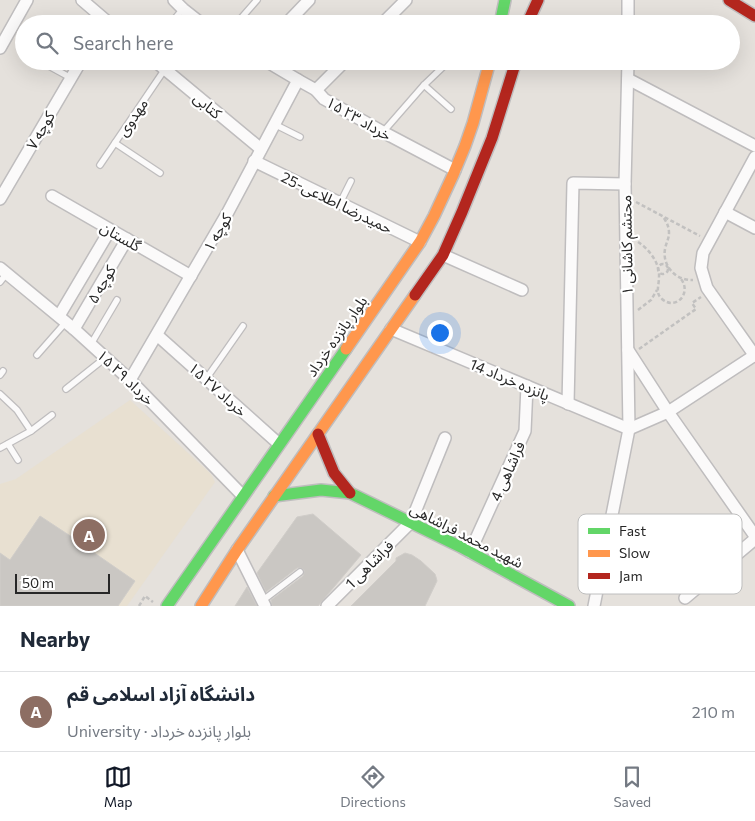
<!DOCTYPE html>
<html lang="en">
<head>
<meta charset="utf-8">
<style>
	body { margin:0; font-family:Commissioner,"Noto Sans Arabic",sans-serif; background:#f2f2f3; color:#1f2937 }
	.scale { position:absolute; left:15px; bottom:12px; width:95px; box-sizing:border-box; padding-left:5px; border:2px solid #272727; border-top:0; font-size:14px; line-height:18px; white-space:nowrap; color:#272727; -webkit-text-stroke:4px #fff; paint-order:stroke }
	.you { position:absolute; left:439px; top:332px; width:18px; height:18px; margin:-12px; border:4px solid #fff; border-radius:50%; background:#1a73e8; box-shadow:0 0 0 8px #1a73e833 }
	.badge { display:grid; place-items:center; width:32px; height:32px; border-radius:50%; background:#111827; color:#fff; font-size:16px; font-weight:700 }
	.pin { position:absolute; translate:-50% -50%; border:2px solid #fff; box-shadow:0 1px 5px #0006 }
	.list { margin:0; padding:0; list-style:none }
	h2 { display:flex; justify-content:space-between; align-items:center; height:65px; margin:0; padding:0 20px; font-size:21px }
	h2 small { font-size:16px; font-weight:400; color:#747a83 }
	.list li { display:grid; grid-template-columns:32px 1fr auto; gap:15px; align-items:center; box-sizing:border-box; height:80px; padding:0 20px; border-top:1px solid #e0e1e3 }
	.list b { display:block; font-size:19px; white-space:nowrap }
	.list p { margin:0; font-size:16px; white-space:nowrap; color:#747a83 }
	.list em { font-size:16px; font-style:normal; color:#747a83 }
	.icon { flex:none; width:28px; height:28px; fill:none; stroke:currentColor; stroke-width:2; stroke-linecap:round; stroke-linejoin:round }
	.map { position:relative; flex:none; width:755px; height:606px; overflow:hidden }
	.search { position:absolute; background:#fff; box-shadow:0 5px 20px #0002; left:15px; right:15px; top:15px; height:55px; display:flex; align-items:center; gap:12px; box-sizing:border-box; padding:0 18px; border-radius:28px; color:#747a83; font-size:19px }
	.sheet { height:145px; background:#fff }
	nav { display:flex; justify-content:space-around; align-items:center; box-sizing:border-box; height:70px; border-top:1px solid #e0e1e3; background:#fff; font-size:14px; color:#747a83 }
	nav a { display:grid; justify-items:center; gap:2px }
	nav .on { color:#111827 }
	.map>svg:first-child { display:block }
	.education { fill:#e8e0d1 }
	.building { fill:#cac7c3; stroke:#d0cdc9 }
	.lines { fill:none; stroke-linecap:round; stroke-linejoin:round }
	.lane-casing { stroke:#bfbdbe; stroke-width:8 }
	.street-casing { stroke:#bfbdbe; stroke-width:14 }
	.fast-casing { stroke:#bfbdbe; stroke-width:14 }
	.slow-casing { stroke:#bfbdbe; stroke-width:14 }
	.jam-casing { stroke:#bfbdbe; stroke-width:14 }
	.path { stroke:#c2c1c0; stroke-width:2.5; stroke-dasharray:4 2.5; stroke-linecap:butt }
	.lane { stroke:#fbfafa; stroke-width:5.5 }
	.street { stroke:#fbfafa; stroke-width:11 }
	.fast { stroke:#63d668; stroke-width:11 }
	.slow { stroke:#ff974d; stroke-width:11 }
	.jam { stroke:#b3261e; stroke-width:11 }
	.labels { text-anchor:middle; dominant-baseline:central; stroke-width:4.5; stroke-linejoin:round; paint-order:stroke }
	.street-label { font-size:15px; fill:#272727; stroke:#fff }
	.key { fill:#fff; stroke:#bebebe; stroke-width:1 }
	.key-label { font-size:14px; fill:#272727 }
</style>
</head>
<body>
<div class="map">
<svg width="755" height="606" viewBox="0 0 755 606">
	<rect width="100%" height="100%" fill="#e5e1dc"/>
	<path class="education" d="M130,400L211,474L215,482L127,606H0V484L16,479Z"/>
	<g class="building">
		<path d="M313,514L361,555L318,606H272L271,600L303,576L304,573V570L301,568H297L266,592L257,573L297,517Z"/>
		<path d="M40,516L84,545L90,536L99,542L93,552L135,581L118,606H0V553L10,560Z"/>
		<path d="M405,553L412,555L421,561L435,574L436,577L437,581L425,606H351L396,561V558Z"/>
		<path d="M247,587L257,606H235L242,595Z"/>
	</g>
	<g class="lines">
		<defs>
			<g id="lane">
				<path d="M170,24L183,9"/>
				<path d="M236,24L257,0"/>
				<path d="M49,66L71,78"/>
				<path d="M424,85L451,109"/>
				<path d="M274,124L300,137"/>
				<path d="M383,132L424,85L446,64L451,61"/>
				<path d="M115,143L160,173"/>
				<path d="M100,165L165,69"/>
				<path d="M340,203L351,181"/>
				<path d="M0,282L7,273"/>
				<path d="M91,344L117,300"/>
				<path d="M37,355L66,322"/>
				<path d="M0,375L3,371"/>
				<path d="M206,379L243,326"/>
				<path d="M66,389L105,358"/>
				<path d="M0,394L17,410L31,431L52,415"/>
				<path d="M8,444L18,460"/>
				<path d="M0,448L31,431"/>
				<path d="M262,601L300,572"/>
			</g>
			<g id="street">
				<path d="M82,0L110,24"/>
				<path d="M174,0L183,9L202,24"/>
				<path d="M628,0V24"/>
				<path d="M286,24L309,0"/>
				<path d="M382,24L406,0"/>
				<path d="M0,48L27,0"/>
				<path d="M155,61L261,149"/>
				<path d="M266,61L298,80L316,90L324,99L383,132L455,170"/>
				<path d="M628,79L755,146"/>
				<path d="M316,90L345,61"/>
				<path d="M755,157L703,253L701,268L707,288L755,356"/>
				<path d="M254,161L420,242"/>
				<path d="M52,196L191,276"/>
				<path d="M0,199L81,61"/>
				<path d="M725,212L755,228"/>
				<path d="M443,255L522,290"/>
				<path d="M0,268L74,329L130,380L243,496"/>
				<path d="M59,316L110,230"/>
				<path d="M74,329L127,239"/>
				<path d="M391,329L629,429"/>
				<path d="M157,335L279,444"/>
				<path d="M628,350L668,412L755,536"/>
				<path d="M130,380L228,212L298,80"/>
				<path d="M568,404L573,183L625,184"/>
				<path d="M629,429L668,412L755,355"/>
				<path d="M237,550L265,606"/>
				<path d="M470,552L525,431L527,386"/>
				<path d="M685,598L755,539"/>
				<path d="M327,606L411,522L445,438"/>
				<path d="M594,606L629,429L625,184L628,61"/>
			</g>
			<g id="fast">
				<path d="M500,24L505,0"/>
				<path d="M274,496L321,490L350,493L461,547L569,606"/>
				<path d="M167,606L346,349"/>
			</g>
			<g id="slow">
				<path d="M346,349L420,242L434,216L453,175L465,146L473,123L490,61"/>
				<path d="M201,606L237,550L415,295"/>
			</g>
			<g id="jam">
				<path d="M729,0L755,16"/>
				<path d="M527,24L538,0"/>
				<path d="M415,295L443,255L462,212L492,138L516,61"/>
				<path d="M318,434L334,473L350,493"/>
			</g>
		</defs>
		<use href="#lane" class="lane-casing"/>
		<use href="#street" class="street-casing"/>
		<use href="#fast" class="fast-casing"/>
		<use href="#slow" class="slow-casing"/>
		<use href="#jam" class="jam-casing"/>
		<g class="path">
			<path d="M636,202L700,236"/>
			<path d="M664,218C667,223 669,227 669,233C669,239 666,243 665,249C662,266 676,281 693,280"/>
			<path d="M638,242C649,249 660,263 659,277C659,286 655,293 662,299C676,311 692,293 681,279"/>
			<circle cx="663" cy="269" r="5"/>
			<path d="M638,310L651,300L657,290"/>
			<path d="M639,349L696,309L692,303L701,297"/>
			<path d="M139,606L145,596L153,602"/>
		</g>
		<use href="#lane" class="lane"/>
		<use href="#street" class="street"/>
		<use href="#fast" class="fast"/>
		<use href="#slow" class="slow"/>
		<use href="#jam" class="jam"/>
	</g>
	<g class="labels">
		<g class="street-label">
			<text transform="translate(208 105) rotate(40)">کتابی</text>
			<text transform="translate(132 117) rotate(-56)">مهدوی</text>
			<text transform="translate(359 118) rotate(30)">۱۵ خرداد ۲۳</text>
			<text transform="translate(40 130) rotate(-60)">کوچه ۷</text>
			<text transform="translate(337 202) rotate(26)">حمیدرضا اطلاعی-25</text>
			<text transform="translate(217 232) rotate(-60)">کوچه ۱</text>
			<text transform="translate(121 236) rotate(30)">گلستان</text>
			<text transform="translate(626 245) rotate(-91)">محتشم کاشانی ۱</text>
			<text transform="translate(101 284) rotate(-60)">کوچه ۵</text>
			<text transform="translate(336 336) rotate(-55)">بلوار پانزده خرداد</text>
			<text transform="translate(126 377) rotate(44)">۱۵ خرداد ۲۹</text>
			<text transform="translate(510 379) rotate(23)">پانزده خرداد 14</text>
			<text transform="translate(218 389) rotate(42)">۱۵ خرداد ۲۷</text>
			<text transform="translate(507 471) rotate(-66)">فراشاهی 4</text>
			<text transform="translate(467 535) rotate(27)">شهید محمد فراشاهی</text>
			<text transform="translate(369 564) rotate(-45)">فراشاهی 1</text>
		</g>
	</g>
	<rect x="578" y="514" width="164" height="80" rx="8" class="key"/>
	<rect x="588" y="528" width="22" height="6" fill="#63d668"/>
	<rect x="588" y="550" width="22" height="7" fill="#ff974d"/>
	<rect x="588" y="573" width="22" height="6" fill="#b3261e"/>
	<g class="key-label">
		<text x="619" y="536">Fast</text>
		<text x="619" y="558">Slow</text>
		<text x="619" y="581">Jam</text>
	</g>
</svg>
<div class="scale">50 m</div>
<div class="you"></div>
<div class="pin badge" style="left:89px;top:535px;background:#8d6e63">A</div>
<div class="search"><svg class="icon" aria-label="search" viewBox="0 0 24 24"><circle cx="10" cy="10" r="6"/><path d="M15 15l6 6"/></svg>Search here</div>
</div>
<section class="sheet">
<h2>Nearby<small></small></h2>
<ul class="list">
<li><span class="badge" style="background:#8d6e63">A</span><div><b>دانشگاه آزاد اسلامی قم</b><p>University · بلوار پانزده خرداد</p></div><em>210 m</em></li>
</ul>
</section>
<nav>
<a class="on"><svg class="icon" aria-label="map" viewBox="0 0 24 24"><path d="M3 6l6-2 6 2 6-2v14l-6 2-6-2-6 2zM9 4v14M15 6v14"/></svg>Map</a>
<a><svg class="icon" aria-label="directions" viewBox="0 0 24 24"><path d="M12 3l9 9-9 9-9-9zM9 14v-3h6M13 9l2 2-2 2"/></svg>Directions</a>
<a><svg class="icon" aria-label="saved" viewBox="0 0 24 24"><path d="M7 4h10v16l-5-4-5 4z"/></svg>Saved</a>
</nav>
</body>
</html>
